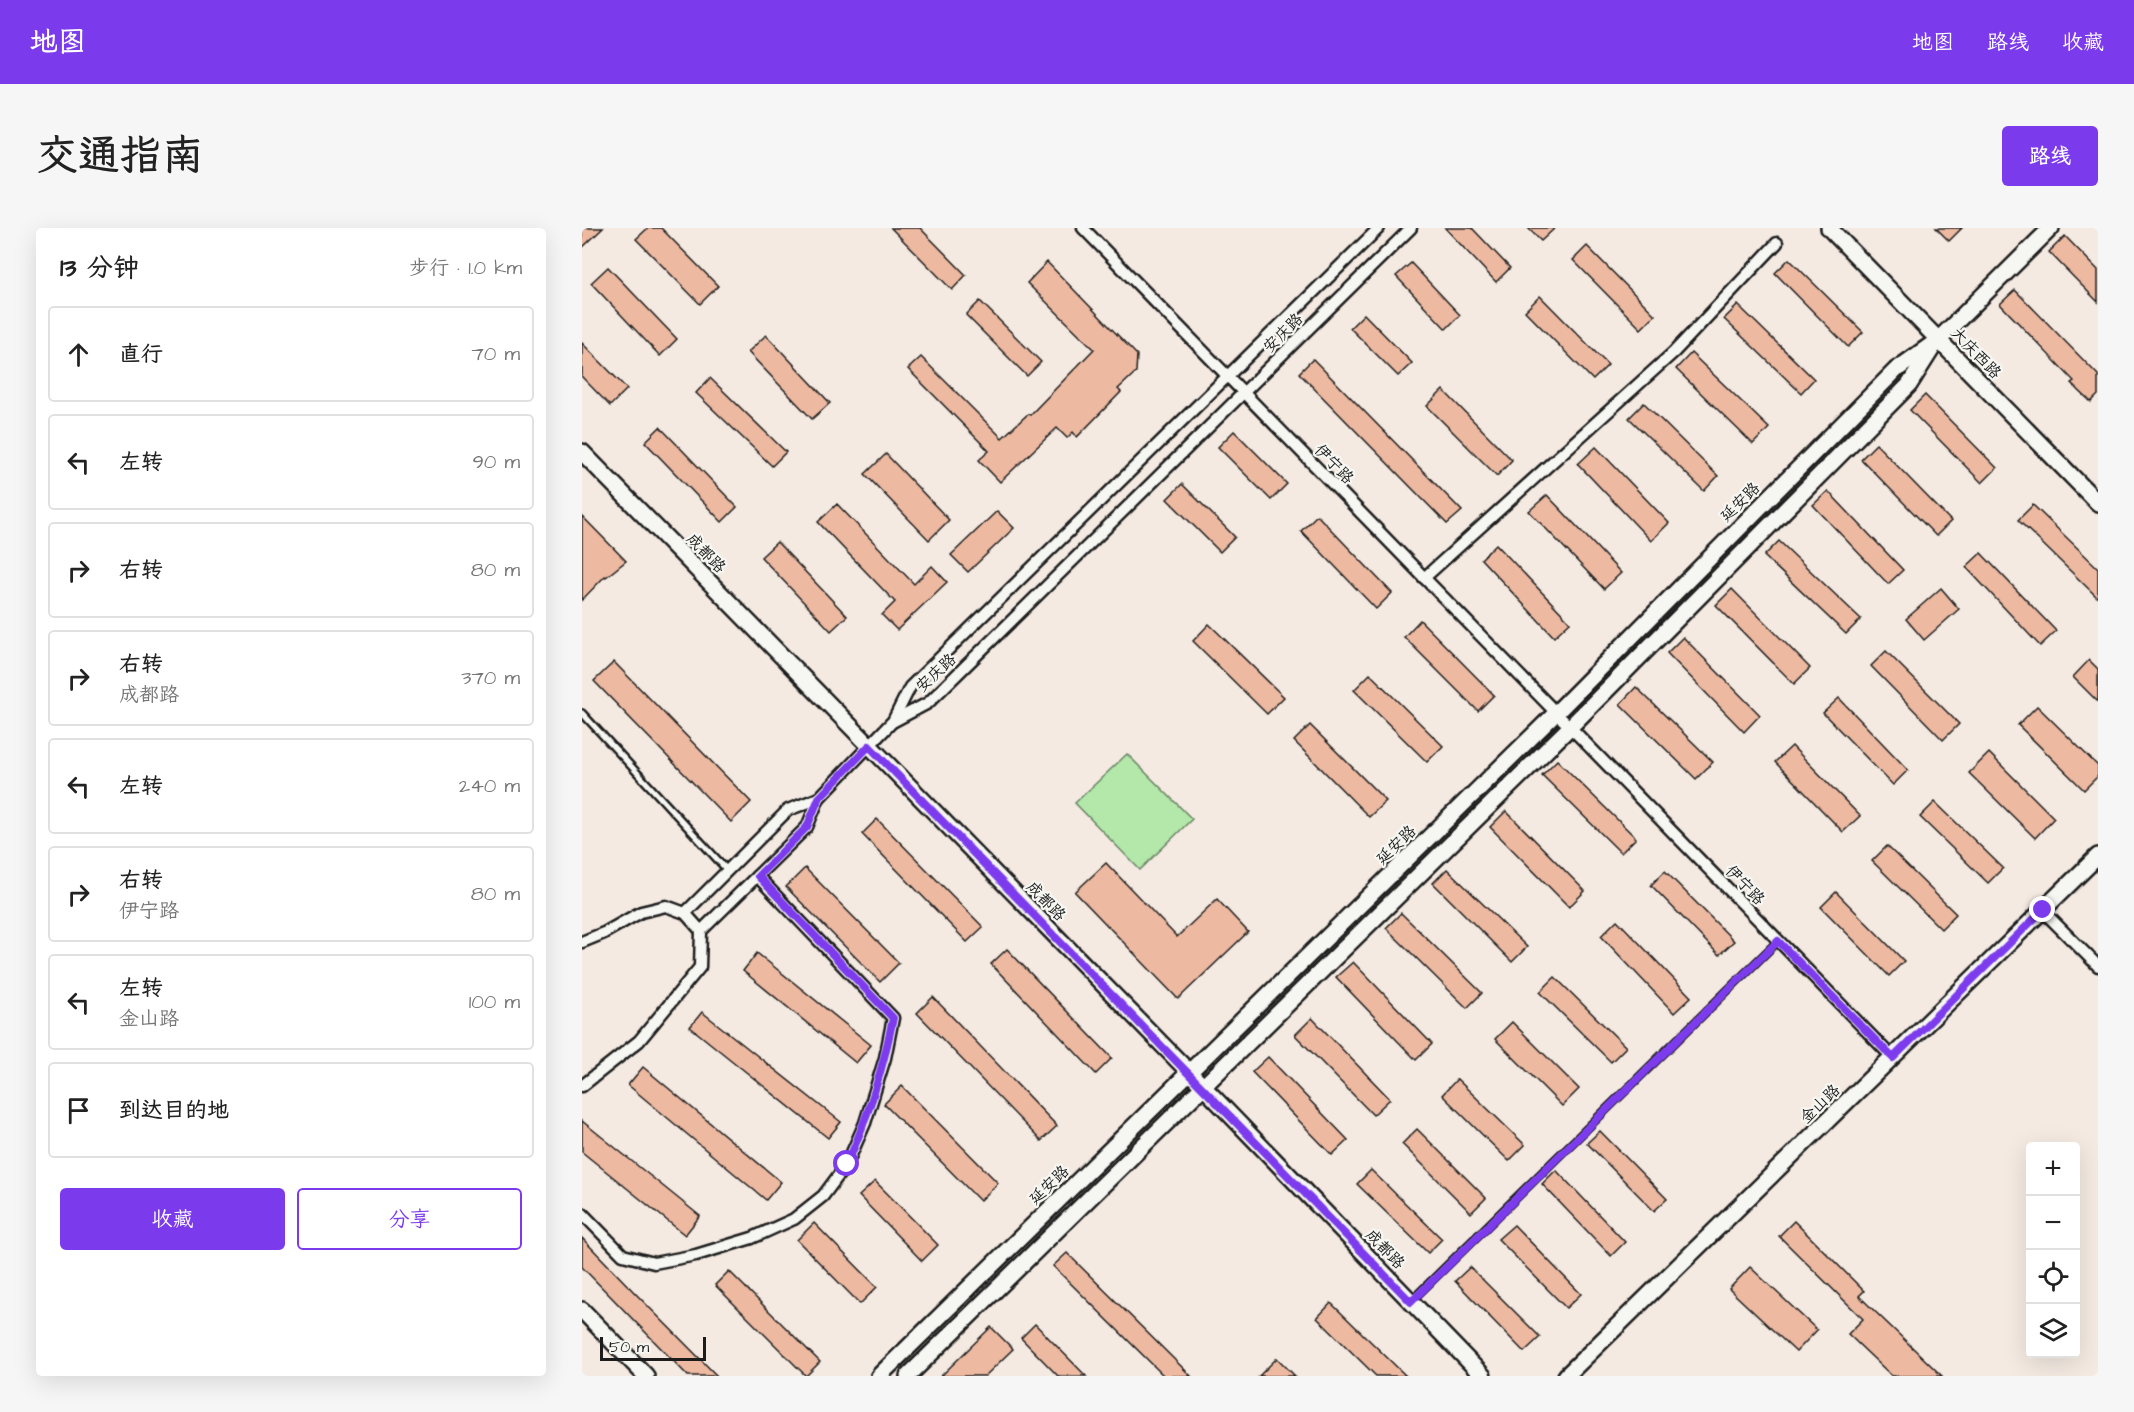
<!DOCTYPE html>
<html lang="zh">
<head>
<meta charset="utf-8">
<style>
	body { margin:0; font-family:"Architects Daughter","LXGW WenKai TC",sans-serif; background:#f6f6f6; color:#222 }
	.controls { position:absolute; right:18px; bottom:18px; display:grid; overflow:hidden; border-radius:6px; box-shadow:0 6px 24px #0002 }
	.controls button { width:54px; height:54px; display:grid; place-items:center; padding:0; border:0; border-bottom:2px solid #e0e0e0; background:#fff; color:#222; font:30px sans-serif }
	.scale { position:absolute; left:18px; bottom:15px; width:106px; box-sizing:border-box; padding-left:6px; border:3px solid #1c1c1c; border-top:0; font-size:16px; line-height:21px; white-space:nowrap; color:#1c1c1c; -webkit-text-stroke:4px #f6f6f2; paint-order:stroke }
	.stop { position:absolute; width:18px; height:18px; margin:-14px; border:4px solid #7c3aed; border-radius:50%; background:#fff }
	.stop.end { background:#7c3aed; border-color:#fff; box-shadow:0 2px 6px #0008 }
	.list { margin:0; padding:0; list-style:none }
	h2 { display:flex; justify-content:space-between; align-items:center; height:78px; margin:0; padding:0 24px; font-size:26px }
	h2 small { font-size:20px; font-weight:400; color:#767676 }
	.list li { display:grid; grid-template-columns:39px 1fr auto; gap:18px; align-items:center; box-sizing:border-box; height:96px; margin:0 12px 12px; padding:0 12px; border:2px solid #e0e0e0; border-radius:6px }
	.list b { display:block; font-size:22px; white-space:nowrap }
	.list p { margin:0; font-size:20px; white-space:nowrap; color:#767676 }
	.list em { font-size:20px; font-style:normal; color:#767676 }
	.actions { display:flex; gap:12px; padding:18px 24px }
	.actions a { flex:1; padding:14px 0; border:2px solid #7c3aed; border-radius:6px; text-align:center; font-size:21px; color:#7c3aed }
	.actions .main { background:#7c3aed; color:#fff }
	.icon { flex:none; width:33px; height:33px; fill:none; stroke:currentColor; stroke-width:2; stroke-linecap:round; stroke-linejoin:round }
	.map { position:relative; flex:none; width:1516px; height:1148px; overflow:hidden; border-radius:6px }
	header { display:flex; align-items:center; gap:36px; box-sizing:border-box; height:84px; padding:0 30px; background:#7c3aed; color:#fff }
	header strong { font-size:28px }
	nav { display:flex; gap:33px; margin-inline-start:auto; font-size:21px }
	.intro { display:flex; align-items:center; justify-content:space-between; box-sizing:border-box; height:144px; padding:0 36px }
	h1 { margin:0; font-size:42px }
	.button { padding:15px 27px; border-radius:6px; background:#7c3aed; color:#fff; font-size:21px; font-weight:700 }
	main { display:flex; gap:36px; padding:0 36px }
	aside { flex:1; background:#fff; border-radius:6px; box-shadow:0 6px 24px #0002 }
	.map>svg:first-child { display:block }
	.green { fill:#b3e8aa; stroke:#688263; stroke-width:1.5 }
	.building { fill:#eeb9a1; stroke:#1c1c1c; stroke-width:1.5 }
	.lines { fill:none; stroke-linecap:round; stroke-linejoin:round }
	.lane-casing { stroke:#1c1c1c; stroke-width:10 }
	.street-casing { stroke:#1c1c1c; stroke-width:15 }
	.secondary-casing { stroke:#1c1c1c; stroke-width:20 }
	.lane { stroke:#f6f6f2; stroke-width:5 }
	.street { stroke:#f6f6f2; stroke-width:10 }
	.secondary { stroke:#f6f6f2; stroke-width:15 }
	.route { stroke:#7c3aed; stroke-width:8 }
	.labels { text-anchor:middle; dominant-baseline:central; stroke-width:4.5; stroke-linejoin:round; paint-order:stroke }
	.street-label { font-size:16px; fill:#1c1c1c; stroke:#f6f6f2 }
</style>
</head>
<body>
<header>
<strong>地图</strong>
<nav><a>地图</a><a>路线</a><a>收藏</a></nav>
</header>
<div class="intro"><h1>交通指南</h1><a class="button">路线</a></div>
<main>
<aside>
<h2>13 分钟<small>步行 · 1.0 km</small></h2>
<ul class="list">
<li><svg class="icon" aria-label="ahead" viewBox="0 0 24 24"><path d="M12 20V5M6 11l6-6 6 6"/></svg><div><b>直行</b></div><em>70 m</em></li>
<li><svg class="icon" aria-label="left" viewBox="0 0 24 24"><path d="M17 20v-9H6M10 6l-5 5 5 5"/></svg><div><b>左转</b></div><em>90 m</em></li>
<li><svg class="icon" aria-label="right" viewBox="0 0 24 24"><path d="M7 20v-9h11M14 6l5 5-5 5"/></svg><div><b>右转</b></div><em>80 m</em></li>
<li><svg class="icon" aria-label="right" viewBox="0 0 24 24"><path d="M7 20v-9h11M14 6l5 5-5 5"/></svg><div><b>右转</b><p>成都路</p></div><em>370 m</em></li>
<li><svg class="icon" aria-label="left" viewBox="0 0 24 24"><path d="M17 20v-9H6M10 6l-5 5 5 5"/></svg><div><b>左转</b></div><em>240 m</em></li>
<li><svg class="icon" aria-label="right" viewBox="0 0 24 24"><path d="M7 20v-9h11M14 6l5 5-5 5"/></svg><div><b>右转</b><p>伊宁路</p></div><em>80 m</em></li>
<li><svg class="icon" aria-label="left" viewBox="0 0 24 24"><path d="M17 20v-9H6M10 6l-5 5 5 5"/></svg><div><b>左转</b><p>金山路</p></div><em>100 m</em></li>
<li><svg class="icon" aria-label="arrive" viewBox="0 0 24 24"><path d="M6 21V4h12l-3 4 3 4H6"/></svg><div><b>到达目的地</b></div></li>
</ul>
<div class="actions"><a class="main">收藏</a><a>分享</a></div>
</aside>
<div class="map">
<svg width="1516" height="1148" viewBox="0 0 1516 1148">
	<rect width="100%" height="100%" fill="#f4eae2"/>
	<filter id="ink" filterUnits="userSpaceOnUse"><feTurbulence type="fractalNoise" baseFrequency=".0167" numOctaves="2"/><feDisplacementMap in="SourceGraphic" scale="12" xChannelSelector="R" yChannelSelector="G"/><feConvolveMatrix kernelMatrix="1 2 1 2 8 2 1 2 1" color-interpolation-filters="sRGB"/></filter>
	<g filter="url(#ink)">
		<path class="green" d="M545,526L610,591L558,642L493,575Z"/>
		<g class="building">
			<path d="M0,0H21L0,20Z"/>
			<path d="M66,0H79L136,58L118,76L54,11Z"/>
			<path d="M309,0H338L384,47L370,62Z"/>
			<path d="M863,0H890L928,40L914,54Z"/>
			<path d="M946,0H973L959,13Z"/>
			<path d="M1354,0H1380L1367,13Z"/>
			<path d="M1483,8L1516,42V74L1467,24Z"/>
			<path d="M1005,18L1073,87L1059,101L991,32Z"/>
			<path d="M1207,31L1281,104L1266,119L1193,45Z"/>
			<path d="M465,34L555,127L554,144L536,161L539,164L495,209L491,204L485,210L475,200L418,254L397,232L407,223L326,141L339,129L420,210L446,186L448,187L512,121L445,55Z"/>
			<path d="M829,35L878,87L864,101L814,48Z"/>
			<path d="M26,39L95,111L78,128L9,55Z"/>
			<path d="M1433,62L1516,147V167L1509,174L1489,155L1492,153L1418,76Z"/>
			<path d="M958,68L1026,137L1011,152L943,83Z"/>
			<path d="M398,73L459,134L445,148L384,87Z"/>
			<path d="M1156,77L1232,151L1219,165L1142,91Z"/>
			<path d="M782,86L830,135L816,148L768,100Z"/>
			<path d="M184,107L248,175L230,191L166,124Z"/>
			<path d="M0,115L45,161L28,178L0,149Z"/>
			<path d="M1109,125L1187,200L1171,216L1094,141Z"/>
			<path d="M731,131L880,283L865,296L717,145Z"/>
			<path d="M128,150L204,224L190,238L114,165Z"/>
			<path d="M861,162L930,232L915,248L845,178Z"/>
			<path d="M1343,167L1415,240L1400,255L1328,182Z"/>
			<path d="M1062,175L1136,248L1122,263L1047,190Z"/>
			<path d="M78,199L155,279L140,294L63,214Z"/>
			<path d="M652,203L705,256L689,272L636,219Z"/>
			<path d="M1294,216L1369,293L1354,308L1279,231Z"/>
			<path d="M1014,219L1087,295L1069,313L996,236Z"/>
			<path d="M304,226L367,292L347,312L283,246Z"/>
			<path d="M600,256L653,309L638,324L585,271Z"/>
			<path d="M1246,263L1321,342L1306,356L1231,277Z"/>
			<path d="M965,267L1039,345L1022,361L947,283Z"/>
			<path d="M255,276L332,356L350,338L365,354L315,402L300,387L313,374L236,294Z"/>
			<path d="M1451,277L1516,340V370L1436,292Z"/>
			<path d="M415,283L432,300L386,344L369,327Z"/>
			<path d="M735,287L810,365L794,381L719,303Z"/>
			<path d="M0,288L44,333L24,349L23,348L0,372Z"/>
			<path d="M1197,313L1279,391L1264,406L1182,328Z"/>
			<path d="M195,314L265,388L249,403L179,329Z"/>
			<path d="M914,316L988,394L972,409L899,331Z"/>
			<path d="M1399,325L1474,403L1458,418L1384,339Z"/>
			<path d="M1359,360L1377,381L1342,412L1324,391Z"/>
			<path d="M1150,361L1228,440L1212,456L1134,377Z"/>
			<path d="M838,392L912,467L896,483L822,409Z"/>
			<path d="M627,396L702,469L685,486L611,413Z"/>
			<path d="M1101,409L1178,487L1162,504L1085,425Z"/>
			<path d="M1304,423L1377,496L1361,512L1289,438Z"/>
			<path d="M1507,432L1516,441V474L1491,449Z"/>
			<path d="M32,434L169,574L149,594L12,453Z"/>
			<path d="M788,446L861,518L845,534L772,462Z"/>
			<path d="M1054,459L1131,534L1114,551L1038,476Z"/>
			<path d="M1257,470L1326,542L1311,557L1241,485Z"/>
			<path d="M1455,478L1516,538V548L1502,562L1436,497Z"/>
			<path d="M728,497L804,573L787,589L712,513Z"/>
			<path d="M1210,518L1278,588L1261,604L1193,534Z"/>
			<path d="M1407,525L1472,590L1453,610L1387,545Z"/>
			<path d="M975,532L1054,610L1039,625L960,547Z"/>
			<path d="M1353,574L1421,640L1406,655L1338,589Z"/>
			<path d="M924,583L1003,663L987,679L908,599Z"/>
			<path d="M295,591L401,699L385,714L280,606Z"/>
			<path d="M1305,618L1374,686L1359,701L1290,633Z"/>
			<path d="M524,635L595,709L635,671L666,704L596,771L493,664Z"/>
			<path d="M223,640L317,735L298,754L204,659Z"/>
			<path d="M865,641L945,719L930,734L851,655Z"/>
			<path d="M1083,643L1152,713L1137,727L1069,657Z"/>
			<path d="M1254,664L1322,733L1307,748L1239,679Z"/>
			<path d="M819,685L900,765L885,780L804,700Z"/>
			<path d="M1035,692L1109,769L1092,785L1019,708Z"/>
			<path d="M425,721L530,830L514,846L409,736Z"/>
			<path d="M175,725L289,817L274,835L161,743Z"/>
			<path d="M771,734L850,816L834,832L754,749Z"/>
			<path d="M973,749L1044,819L1029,834L958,764Z"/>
			<path d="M351,769L475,898L459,913L335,785Z"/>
			<path d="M120,784L259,894L246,910L108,799Z"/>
			<path d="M730,790L808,871L791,887L713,807Z"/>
			<path d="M930,794L997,861L980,878L913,811Z"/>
			<path d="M686,829L766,912L750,927L670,844Z"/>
			<path d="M61,839L199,954L184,972L46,857Z"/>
			<path d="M875,851L943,917L927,933L860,867Z"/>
			<path d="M320,858L416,955L398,973L302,876Z"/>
			<path d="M0,893L118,988L103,1007L0,924Z"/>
			<path d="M835,901L904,970L889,985L820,916Z"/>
			<path d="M1018,903L1085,971L1072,983L1005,915Z"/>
			<path d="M789,942L860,1011L846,1025L775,956Z"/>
			<path d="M974,942L1043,1014L1029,1028L960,956Z"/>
			<path d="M293,953L356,1017L340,1033L277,968Z"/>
			<path d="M1212,993L1282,1063L1277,1068L1360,1148H1310L1266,1106L1281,1091L1197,1008Z"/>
			<path d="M232,995L295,1059L278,1076L215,1012Z"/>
			<path d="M932,997L999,1066L984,1080L916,1011Z"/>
			<path d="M0,1010L51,1063L135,1148H106L0,1039Z"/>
			<path d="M485,1025L609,1148H582L471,1038Z"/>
			<path d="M888,1039L958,1109L942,1124L873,1053Z"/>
			<path d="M1168,1039L1235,1102L1214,1124L1147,1061Z"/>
			<path d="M147,1043L238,1134L224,1148L133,1057Z"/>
			<path d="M749,1075L824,1148H794L735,1090Z"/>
			<path d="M453,1096L504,1148H476L439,1110Z"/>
			<path d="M409,1099L431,1121L403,1148H359Z"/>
			<path d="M695,1130L713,1148H677Z"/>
		</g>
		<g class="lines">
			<defs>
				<g id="lane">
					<path d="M0,485L146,643"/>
					<path d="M829,1073L1196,713"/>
				</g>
				<g id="street">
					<path d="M501,0L982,493"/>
					<path d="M842,350L1092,124L1195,15"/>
					<path d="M312,493L346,475L829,0"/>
					<path d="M994,505L1311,830"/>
					<path d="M1461,683L1516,738"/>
					<path d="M103,685L206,582L237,570"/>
					<path d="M0,714L22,705L59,684L84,678L103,685L119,703"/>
					<path d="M0,858L57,813L118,739L119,703L225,599L237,570L311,493L328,459L797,0"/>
					<path d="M0,985L41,1027L72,1035L114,1027L170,1010L212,991L241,968L265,936L283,895L303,830L311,790L175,648"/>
				</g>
				<g id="secondary">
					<path d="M1247,0L1516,275"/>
					<path d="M0,224L608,845L901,1148"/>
					<path d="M0,1082L64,1148"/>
					<path d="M297,1148L974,485L1314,142L1356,112L1469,0"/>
					<path d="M326,1148L988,499L1327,157L1351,119"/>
					<path d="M984,1148L1516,628"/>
				</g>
			</defs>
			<use href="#lane" class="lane-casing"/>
			<use href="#street" class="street-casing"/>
			<use href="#secondary" class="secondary-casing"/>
			<use href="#lane" class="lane"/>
			<use href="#street" class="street"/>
			<use href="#secondary" class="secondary"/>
		</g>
	</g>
	<g class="lines" filter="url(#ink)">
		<path class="route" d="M265,936C286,889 301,841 311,790L176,648L225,599L237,570L287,518L829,1074L1196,713L1311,830L1461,682"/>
	</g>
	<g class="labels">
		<g class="street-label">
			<text transform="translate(701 105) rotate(-45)">安庆路</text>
			<text transform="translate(1394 125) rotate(46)">大庆西路</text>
			<text transform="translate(752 236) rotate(46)">伊宁路</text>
			<text transform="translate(1158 274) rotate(-45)">延安路</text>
			<text transform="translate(124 325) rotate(46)">成都路</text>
			<text transform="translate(354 445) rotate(-43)">安庆路</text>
			<text transform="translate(814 617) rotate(-44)">延安路</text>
			<text transform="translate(1163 657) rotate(46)">伊宁路</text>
			<text transform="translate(464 673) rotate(46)">成都路</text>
			<text transform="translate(1238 876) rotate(-44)">金山路</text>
			<text transform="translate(467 957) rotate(-44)">延安路</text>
			<text transform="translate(803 1021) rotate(46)">成都路</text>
		</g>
	</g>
</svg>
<div class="controls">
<button>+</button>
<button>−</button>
<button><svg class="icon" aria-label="locate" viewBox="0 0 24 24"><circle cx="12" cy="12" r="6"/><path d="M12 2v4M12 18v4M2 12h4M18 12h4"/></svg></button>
<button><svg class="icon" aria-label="layers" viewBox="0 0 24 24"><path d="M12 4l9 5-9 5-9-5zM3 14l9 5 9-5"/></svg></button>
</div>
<div class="scale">50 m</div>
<div class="stop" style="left:265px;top:936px"></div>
<div class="stop end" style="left:1461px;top:682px"></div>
</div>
</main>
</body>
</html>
